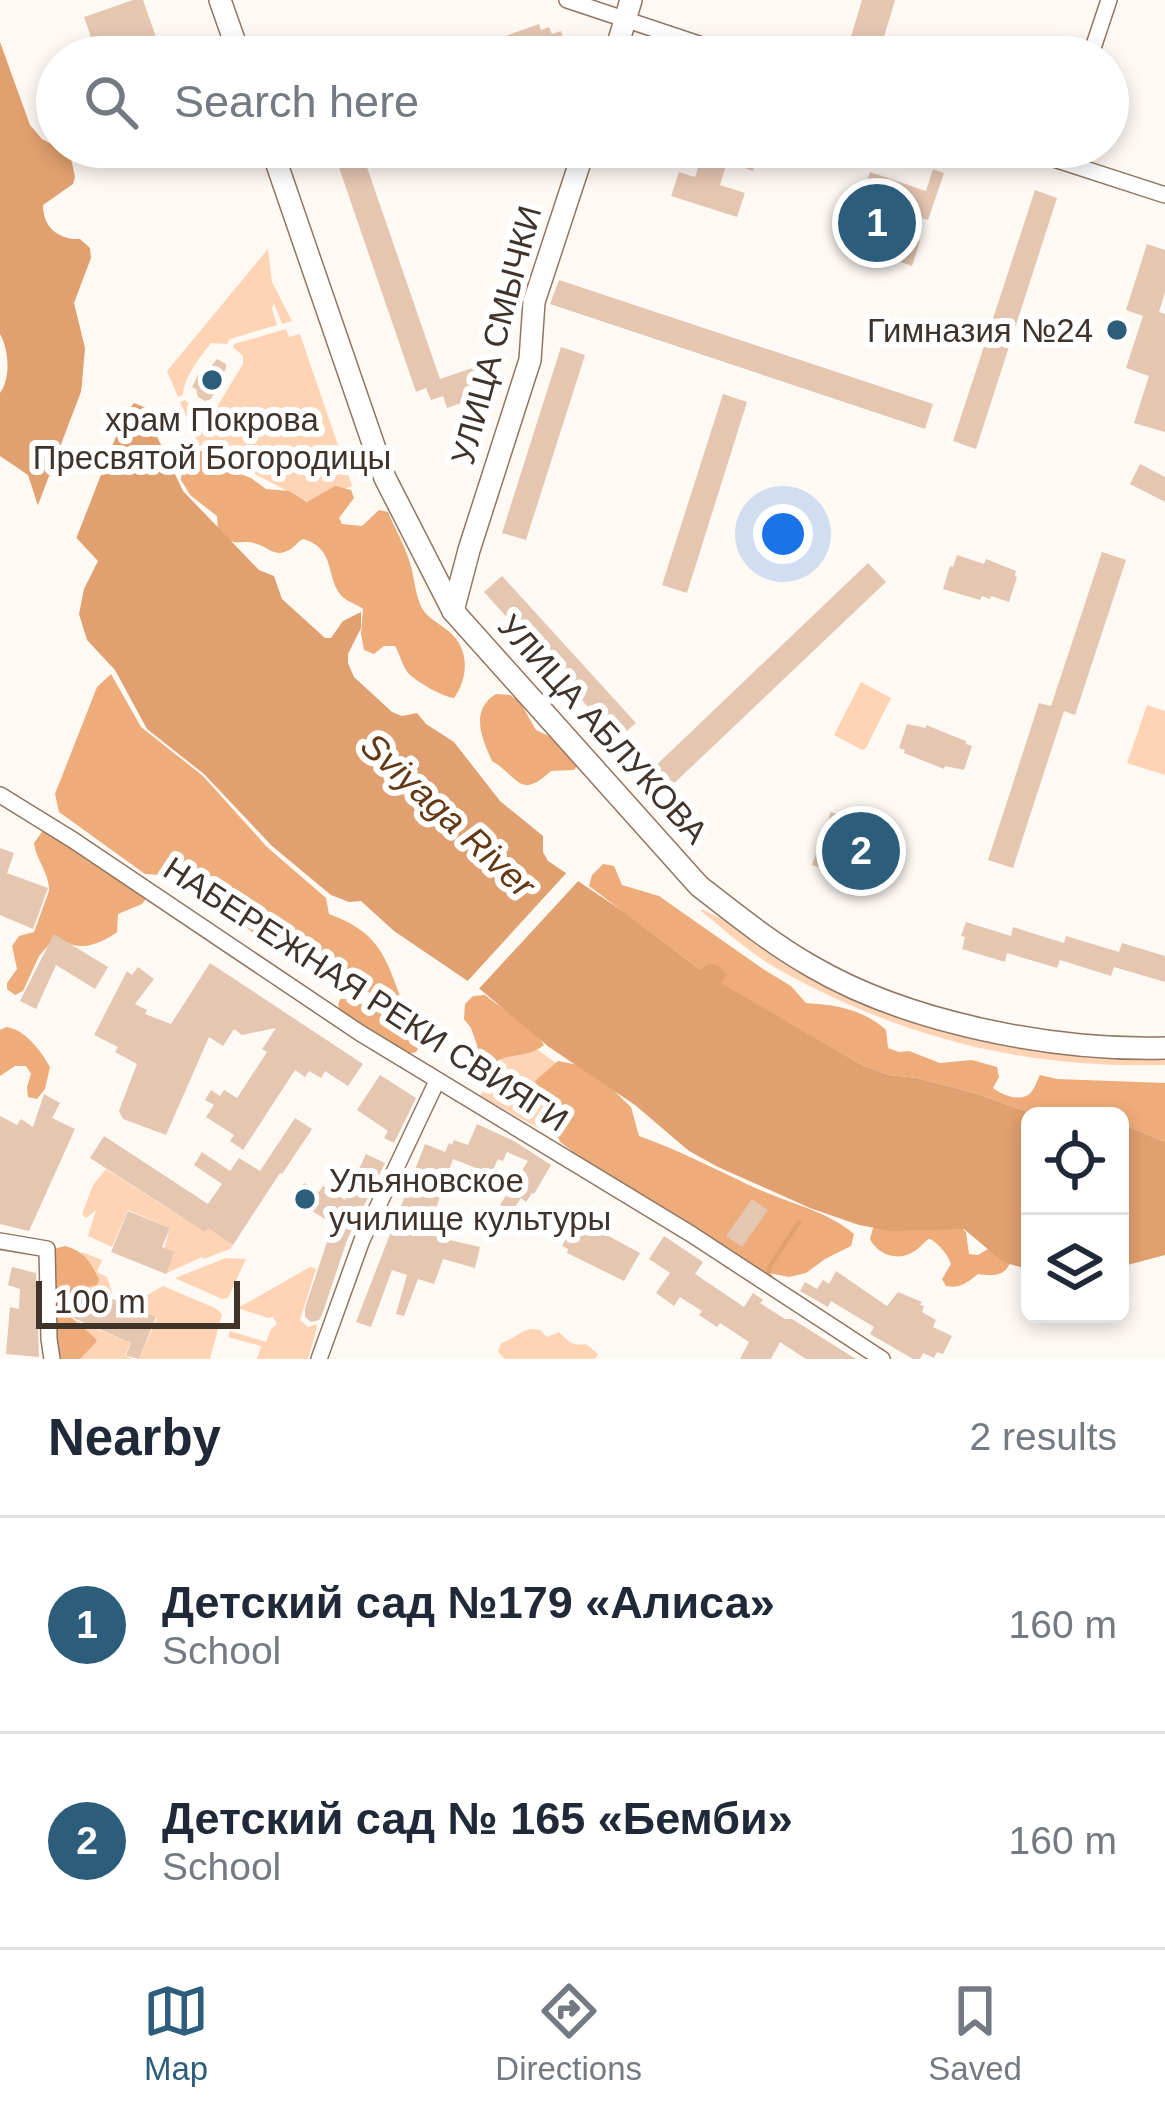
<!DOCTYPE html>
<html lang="en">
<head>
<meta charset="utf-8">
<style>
	body { margin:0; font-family:Helvetica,sans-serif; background:#f2f2f3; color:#1f2937 }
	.controls { position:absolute; right:36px; bottom:36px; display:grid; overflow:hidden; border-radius:18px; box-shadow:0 6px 18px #0003 }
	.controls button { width:108px; height:108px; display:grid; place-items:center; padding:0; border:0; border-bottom:3px solid #e0e1e3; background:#fff; color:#1f2937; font:60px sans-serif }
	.scale { position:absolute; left:36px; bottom:30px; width:204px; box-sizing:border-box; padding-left:12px; border:6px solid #3f332a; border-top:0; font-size:33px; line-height:42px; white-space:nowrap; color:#3f332a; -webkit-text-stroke:9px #fff; paint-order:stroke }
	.you { position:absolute; left:783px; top:534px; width:42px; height:42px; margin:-30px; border:9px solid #fff; border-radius:50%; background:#1a73e8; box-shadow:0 0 0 18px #1a73e833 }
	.badge { display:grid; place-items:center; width:78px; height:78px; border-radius:50%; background:#2c5d7b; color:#fff; font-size:39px; font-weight:700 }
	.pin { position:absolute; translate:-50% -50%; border:6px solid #fff; box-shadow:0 3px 12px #0006 }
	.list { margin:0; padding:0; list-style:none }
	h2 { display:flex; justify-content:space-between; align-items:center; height:156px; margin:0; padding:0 48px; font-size:51px }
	h2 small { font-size:39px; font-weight:400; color:#747a83 }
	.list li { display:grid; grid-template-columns:78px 1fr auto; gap:36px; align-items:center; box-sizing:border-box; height:216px; padding:0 48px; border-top:3px solid #e0e1e3 }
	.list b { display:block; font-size:45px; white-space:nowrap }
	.list p { margin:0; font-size:39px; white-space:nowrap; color:#747a83 }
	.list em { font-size:39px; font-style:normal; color:#747a83 }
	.icon { flex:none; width:66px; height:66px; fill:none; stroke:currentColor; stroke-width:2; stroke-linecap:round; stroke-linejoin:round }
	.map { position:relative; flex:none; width:1165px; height:1359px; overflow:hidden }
	.search { position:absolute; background:#fff; box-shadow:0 6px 18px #0003; left:36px; right:36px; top:36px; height:132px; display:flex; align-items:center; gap:30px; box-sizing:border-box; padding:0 42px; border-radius:66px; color:#747a83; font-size:45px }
	.sheet { height:588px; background:#fff }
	nav { display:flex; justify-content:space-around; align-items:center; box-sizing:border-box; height:168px; border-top:3px solid #e0e1e3; background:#fff; font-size:33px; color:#747a83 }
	nav a { display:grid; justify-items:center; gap:6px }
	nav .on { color:#2c5d7b }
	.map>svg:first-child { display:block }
	.green { fill:#ffd4b5 }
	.forest { fill:#eeac7b }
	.water { fill:#e1a06f }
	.pier { fill:#fff9f4 }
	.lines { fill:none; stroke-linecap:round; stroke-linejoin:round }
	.stream { stroke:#e1a06f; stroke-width:4.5 }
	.building { fill:#e4c6b1 }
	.street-casing { stroke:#917662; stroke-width:18 }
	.secondary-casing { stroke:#917662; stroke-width:24 }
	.street { stroke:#fff; stroke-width:15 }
	.secondary { stroke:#fff; stroke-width:21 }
	.poi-dot { fill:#2c5d7b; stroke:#fff; stroke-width:4.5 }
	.labels { text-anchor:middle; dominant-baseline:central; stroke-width:12; stroke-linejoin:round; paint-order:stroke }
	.poi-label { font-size:33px; fill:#3f332a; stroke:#fff; text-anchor:end }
	.street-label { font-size:33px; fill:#3f332a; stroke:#fff }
	.water-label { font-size:36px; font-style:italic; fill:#633813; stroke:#fff }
</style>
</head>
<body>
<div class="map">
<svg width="1165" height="1359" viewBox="0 0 1165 1359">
	<rect width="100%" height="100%" fill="#fff9f4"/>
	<g class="green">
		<path d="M268,249L272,282L292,321L282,324L274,303L272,309L277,325L230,339L227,344L211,343C200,357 184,377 183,395L178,397L167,371Z"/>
		<path d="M286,329L289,337L300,334L352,486L310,503L198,444L180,402L185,400L200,412L215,410L243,364V356L233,347L234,344Z"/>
		<path d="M861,682L891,698L866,748L862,750L834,735Z"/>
		<path d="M1147,705L1165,711V775L1127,763Z"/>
		<path d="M702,909L726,921L771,953L986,1040L1076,1055H1165V1065C1027,1069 905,1039 783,972C753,956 727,932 701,911Z"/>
		<path d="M531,1045L574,1076L538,1128L480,1096L503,1056Z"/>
		<path d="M106,1169L183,1218L187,1214L233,1244L230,1249L204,1259L202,1257L165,1274L175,1253L164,1248L170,1228L128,1210L112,1247L88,1236L96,1210L86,1218L82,1214L93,1185Z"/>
		<path d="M82,1252L102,1260L97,1272L107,1277L112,1293L110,1297L83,1286L70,1318L131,1343L125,1356L133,1359H67L59,1308Z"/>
		<path d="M226,1258L246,1259L228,1298L222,1299L175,1278Z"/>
		<path d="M310,1267L316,1269L300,1320L308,1327L316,1324L317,1327L308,1359H257L261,1346L228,1337L230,1331L266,1342L271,1329L277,1324L273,1317L268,1318L238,1308Z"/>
		<path d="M163,1286L215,1308L222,1314L210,1359H139L157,1318L133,1307L135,1302Z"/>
		<path d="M532,1329L540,1330L547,1337L559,1332C568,1341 573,1347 586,1344L598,1354L595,1359H505L498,1352L501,1343C513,1340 520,1330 532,1329Z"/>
	</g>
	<g class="forest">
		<path d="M205,450L218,455L227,469L251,478L266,489L289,491L307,502L335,486L351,490L354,498L339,518L342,524L362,526L379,510L388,512C394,527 403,542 408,557C414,572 414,589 420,604C425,617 436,621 447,630C470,647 469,677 454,698C443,697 417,682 409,674C402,666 400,654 395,646H384L374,654L364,650L361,634L363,609C357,604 350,603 344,598C324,580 338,549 303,539C297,542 293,549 287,551C275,557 267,547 257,544C239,538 238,549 218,534L217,516L190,495L181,480C182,464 188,453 205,450Z"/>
		<path d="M111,674L141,727L203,776L267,847L326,898L329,914C375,931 384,951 400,996L384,1004L359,985L321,971L261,939L237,920L229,885L189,866L174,876L145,874L59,812L55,794L97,687Z"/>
		<path d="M496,694L510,695L520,702L536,730L553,738L578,765L574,770L551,771C519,800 520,778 492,761C481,737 470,710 496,694Z"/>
		<path d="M44,829L144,893L145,900L142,904L118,914L117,932C108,939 92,947 81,946C71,946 64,939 53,940L39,956L23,991L15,995L7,989V983L17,969L12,946L19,936L34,932L49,891C50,874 36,860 34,843Z"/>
		<path d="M603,864L614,866L622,885L659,896L763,969L791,986L806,1003C837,1005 862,1009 886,1030L888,1048L899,1052L909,1051L940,1063L972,1060L997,1067L999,1077L993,1088C1002,1095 1023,1104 1032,1091C1036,1086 1037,1080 1040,1075L1057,1079L1165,1083V1142L1120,1123V1116H1039L978,1094L917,1078L889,1075L862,1065L720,983L707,964L699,969L589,886L592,875Z"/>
		<path d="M485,995C511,1017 525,1013 544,1045C532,1055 519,1054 504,1058C493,1062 487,1069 475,1071L470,1062L477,1045L471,1028L464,1019L465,1004L473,996Z"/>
		<path d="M340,999H351L381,1014L424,1031L425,1039L416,1052L406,1054L340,1011L338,1005Z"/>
		<path d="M6,1027C25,1029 41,1051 50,1067L45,1089L37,1099L28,1097L27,1087L31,1074L26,1066H15L0,1076V1030Z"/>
		<path d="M558,1061L589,1067L631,1107L639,1136C682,1151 720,1172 760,1190C792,1204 828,1212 854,1234L851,1246L825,1259L806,1273L789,1277L764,1272L680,1218L599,1171L560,1142L535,1081Z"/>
		<path d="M881,1224L962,1228L966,1232L969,1254L978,1255L988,1249L1010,1263C1004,1277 992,1276 978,1274C968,1282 960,1289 946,1286L942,1279L951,1264C949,1256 936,1240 929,1239C923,1243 919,1249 913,1252C897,1262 877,1254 870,1239L873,1228Z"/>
		<path d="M65,1246C84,1251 91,1262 99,1280L97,1285L79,1289L69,1308C70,1325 89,1328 97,1341L80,1359H61L53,1339V1249Z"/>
	</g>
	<g class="water">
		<path d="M0,42L30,125L42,139L70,154L75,177L73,184L43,205C43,228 59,240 80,239L90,248L91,258L74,303L85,348L77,442L98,448L134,403L149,409L151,424L183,491L259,570L274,576L282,599L325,638H331L343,621L361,612V628L348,654V663L354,677L392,712L402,716L417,713L426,724L454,742L500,801L543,836V852L548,861L624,912L695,966L699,969L707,964L717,965L727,974L721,983L862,1065L889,1075L917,1078L978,1094L1039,1116H1030V1270L1003,1262L964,1229L892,1231L859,1225L810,1208L718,1167L689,1151L635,1105L549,1047L481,990L394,931L361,901L349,902L331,895L272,846L204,774L147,729L115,670L87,640L79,614L84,589L98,561L68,529L42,518L28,475L0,456V393C11,378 9,350 0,334Z"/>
		<path d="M1120,1123L1165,1142V1255L1120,1267Z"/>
	</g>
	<g class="pier">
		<path d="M90,368L86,403L89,419L84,438L94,441L104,428L115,421L131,398L74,544L65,535L42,527L35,513Z"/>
		<path d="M571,868L582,877L475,993L463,986Z"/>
	</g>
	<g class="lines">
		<path class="stream" d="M774,1281L768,1274L770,1266L799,1222"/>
	</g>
	<g class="building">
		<path d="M133,0H143L158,43L119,57H98L84,17Z"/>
		<path d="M862,0H895L878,57L847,50Z"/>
		<path d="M539,24L541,30L549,27L552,34L561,31L565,44L569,42L574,57H447Z"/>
		<path d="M332,147H360L440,379L490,362L499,390L447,408L443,396L431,400L426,388L416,392Z"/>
		<path d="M705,147H760L753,171L727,162L720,185L745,193L737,217L671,196L679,172L695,177Z"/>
		<path d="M933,169L944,173L928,220L904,212L897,233L920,241L912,266L846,243L854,219L876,227L884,205L862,197L870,172L926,191Z"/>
		<path d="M1035,190L1057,198L976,449L953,441Z"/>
		<path d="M1147,244L1165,250V292L1159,312L1165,314V432L1134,423L1149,376L1126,368L1143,316L1126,310Z"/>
		<path d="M559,280L933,404L925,429L550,304Z"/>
		<path d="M561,347L585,355L526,540L502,533Z"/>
		<path d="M217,359L226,364V368L211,399L205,401L198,397L196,389L192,387L198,375L205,374Z"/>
		<path d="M723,394L747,402L687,593L662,585Z"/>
		<path d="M1140,464L1165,477V502L1130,484Z"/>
		<path d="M1102,552L1126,560L1075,715L1064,711L1013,868L988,860L1039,703L1051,706Z"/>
		<path d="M957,555L984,564L986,559L1016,571L1015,576L1017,577L1009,602L991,596L990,599L982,596L980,600L943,589L950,566L953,567Z"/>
		<path d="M868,563L886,582L666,791L648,773Z"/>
		<path d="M502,576L636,723L617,739L484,592Z"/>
		<path d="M907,724L926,728V725L966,741V744L972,746L964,770L945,766L944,769L904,753L905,750L899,748Z"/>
		<path d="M831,812L856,821L850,838L872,846L880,823L893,827L892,831L903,835L884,890L872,886L870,891L858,887L866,863L844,856L838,874L812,865Z"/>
		<path d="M0,848L14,853L7,873L48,888L33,929L0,915Z"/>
		<path d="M966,922L1011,936L1013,927L1064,943L1066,936L1119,952L1122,943L1165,956V982L1114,967L1111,976L1060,960L1057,968L1007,953L1005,962L962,949L965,937L961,936Z"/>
		<path d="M54,934L108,967L95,989L56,965L36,1009L20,1001Z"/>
		<path d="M210,963L363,1064L348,1086L325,1071L321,1078L309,1071L305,1077L295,1070L243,1150L230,1141L234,1135L206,1117L214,1105L205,1100L211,1090L220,1096L224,1090L237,1098L267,1052L262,1049L276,1028L242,1035L234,1029L223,1046L209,1037L166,1135L123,1119L119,1111L137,1064L115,1052L118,1047L94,1035L127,971L132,975L138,967L154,979L135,1004L147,1010L145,1014L171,1024Z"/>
		<path d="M380,1075L416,1098L394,1143L384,1138L388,1131L357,1110Z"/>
		<path d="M44,1094L60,1103L52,1118L75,1129L29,1231L0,1224V1116L17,1125L21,1119L33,1127Z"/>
		<path d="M295,1118L312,1129L282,1174L280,1173L233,1245L208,1228L205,1232L90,1158L104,1136L208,1204L222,1184L194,1165L202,1152L230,1171L239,1158L260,1171Z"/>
		<path d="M477,1124L514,1141L551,1165L534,1194L532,1193L526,1202L521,1198L512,1212L500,1205L528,1161L507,1152L503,1161L498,1159L485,1187L470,1178L476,1168L453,1159L433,1217L443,1221L437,1237L480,1247L475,1268L443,1259L434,1284L418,1279L404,1316L396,1314L407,1275L392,1270L371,1327L356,1322L425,1144L445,1152L449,1143L452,1145L454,1140L468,1145Z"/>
		<path d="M366,1154L385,1163L347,1240L322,1315L319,1320L311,1322L305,1317V1308L333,1224L293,1199L304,1183L319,1192L323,1186L345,1200Z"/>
		<path d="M752,1199L768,1210L742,1247L726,1236Z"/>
		<path d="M128,1211L170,1228L162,1247L175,1252L166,1274L111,1252Z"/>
		<path d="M577,1219L640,1253L624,1281L567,1253L568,1249L562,1246Z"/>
		<path d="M664,1236L703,1262L695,1274L744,1307L753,1293L763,1300L760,1303L785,1319H792L856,1359H806L780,1342L771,1359H740L749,1342L720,1323L717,1327L699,1315L702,1311L680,1297L674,1306L656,1293L670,1273L649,1259Z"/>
		<path d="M12,1267L36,1273L39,1357L6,1354L10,1307L19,1309L20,1289L8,1285Z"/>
		<path d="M836,1271L887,1306L898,1292L922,1302L920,1305L924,1306L922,1312L936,1320L933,1327L952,1336L943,1354L937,1352L934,1358L923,1353L920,1359H913L870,1334L874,1327L831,1301L828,1307L800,1291L805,1282L817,1289L823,1280L829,1284Z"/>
		<path d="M84,1287L156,1317L139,1359L126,1356L131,1343L71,1317Z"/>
	</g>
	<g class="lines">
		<defs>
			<g id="street">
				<path d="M567,0L738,57"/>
				<path d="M1090,57L1109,0"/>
				<path d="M1017,147L1165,195"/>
				<path d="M0,795L73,840L360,1033L691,1234L882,1359"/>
				<path d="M0,1241L47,1249L49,1339L52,1359"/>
				<path d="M319,1359L362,1240L437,1081"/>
			</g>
			<g id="secondary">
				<path d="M220,0L240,57"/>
				<path d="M614,57L631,0"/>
				<path d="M271,147L385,478L453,611L699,886C735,914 771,943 811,966C908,1023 1053,1051 1165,1048"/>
				<path d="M453,611L469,550L530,360L534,302L585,147"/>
			</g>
		</defs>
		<use href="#street" class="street-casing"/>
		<use href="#secondary" class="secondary-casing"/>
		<use href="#street" class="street"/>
		<use href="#secondary" class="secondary"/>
	</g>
	<g class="poi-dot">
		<circle cx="1117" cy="330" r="12"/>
		<circle cx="212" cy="380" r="12"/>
		<circle cx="305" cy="1199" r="12"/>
	</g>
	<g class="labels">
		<g class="poi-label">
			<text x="1093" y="330">Гимназия №24</text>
			<text x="212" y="419" text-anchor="middle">храм Покрова<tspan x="212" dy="38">Пресвятой Богородицы</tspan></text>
			<text x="329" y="1180" text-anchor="start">Ульяновское<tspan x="329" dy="38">училище культуры</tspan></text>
		</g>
		<g class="street-label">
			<text transform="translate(496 335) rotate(-75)">УЛИЦА СМЫЧКИ</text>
			<text transform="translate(603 729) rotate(48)">УЛИЦА АБЛУКОВА</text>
			<text transform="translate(366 994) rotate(33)">НАБЕРЕЖНАЯ РЕКИ СВИЯГИ</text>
		</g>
		<g class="water-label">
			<text transform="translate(448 815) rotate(43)">Sviyaga River</text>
		</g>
	</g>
</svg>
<div class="controls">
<button><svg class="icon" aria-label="locate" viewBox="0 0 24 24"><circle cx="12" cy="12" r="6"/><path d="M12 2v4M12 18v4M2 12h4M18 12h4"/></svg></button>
<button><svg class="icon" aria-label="layers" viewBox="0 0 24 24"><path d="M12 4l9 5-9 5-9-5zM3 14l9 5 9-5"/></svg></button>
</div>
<div class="scale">100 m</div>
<div class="you"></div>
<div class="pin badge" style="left:877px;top:223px">1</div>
<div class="pin badge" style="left:861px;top:851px">2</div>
<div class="search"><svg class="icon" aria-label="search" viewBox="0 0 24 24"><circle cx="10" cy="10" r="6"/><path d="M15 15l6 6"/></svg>Search here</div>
</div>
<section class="sheet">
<h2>Nearby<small>2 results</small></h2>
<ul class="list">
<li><span class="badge">1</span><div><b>Детский сад №179 «Алиса»</b><p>School</p></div><em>160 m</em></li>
<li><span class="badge">2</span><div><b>Детский сад № 165 «Бемби»</b><p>School</p></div><em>160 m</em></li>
</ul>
</section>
<nav>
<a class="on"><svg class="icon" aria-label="map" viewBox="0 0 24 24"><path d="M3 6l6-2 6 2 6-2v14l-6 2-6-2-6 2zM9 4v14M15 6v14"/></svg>Map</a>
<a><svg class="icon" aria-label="directions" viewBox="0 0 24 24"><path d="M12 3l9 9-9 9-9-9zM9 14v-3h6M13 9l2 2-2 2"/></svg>Directions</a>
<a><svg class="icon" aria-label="saved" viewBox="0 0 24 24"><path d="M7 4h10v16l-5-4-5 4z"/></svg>Saved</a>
</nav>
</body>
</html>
